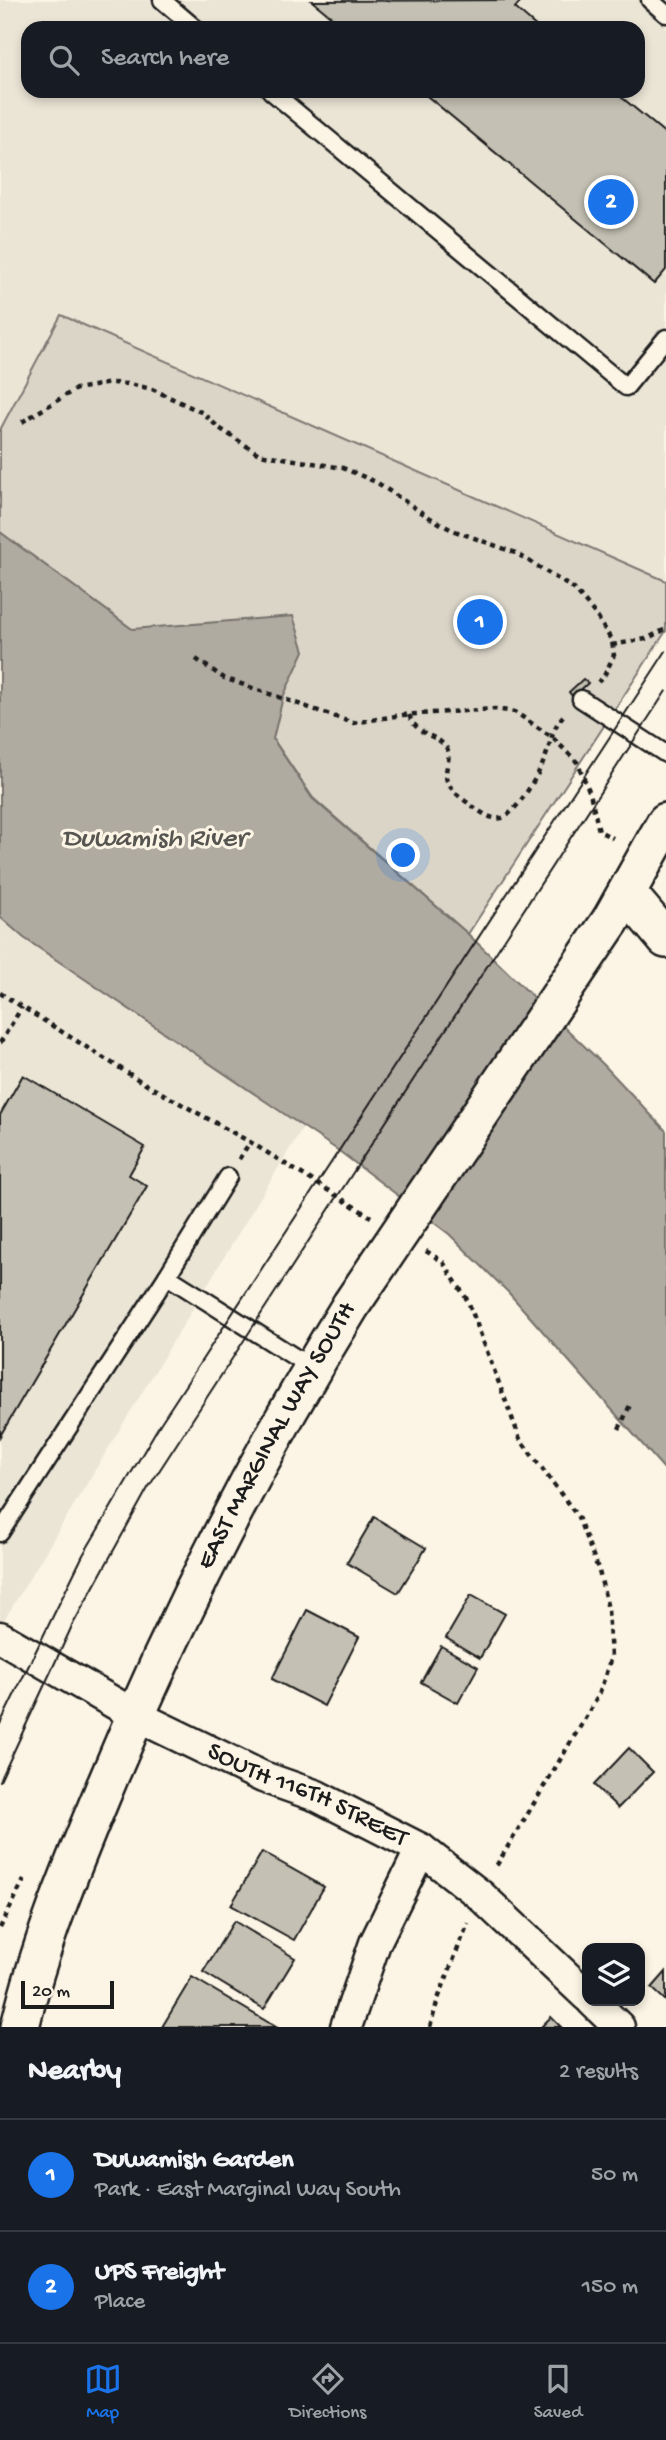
<!DOCTYPE html>
<html lang="en">
<head>
<meta charset="utf-8">
<style>
	body { margin:0; font-family:"Gochi Hand",sans-serif; background:#20242c; color:#f1f3f6 }
	.controls { position:absolute; right:21px; bottom:21px; display:grid; overflow:hidden; border-radius:14px; box-shadow:0 4px 10px #0003 }
	.controls button { width:63px; height:63px; display:grid; place-items:center; padding:0; border:0; border-bottom:2px solid #363941; background:#171b24; color:#f1f3f6; font:35px sans-serif }
	.scale { position:absolute; left:21px; bottom:18px; width:93px; box-sizing:border-box; padding-left:7px; border:4px solid #1c1c1c; border-top:0; font-size:19px; line-height:24px; white-space:nowrap; color:#1c1c1c; -webkit-text-stroke:5px #fcf5e5; paint-order:stroke }
	.you { position:absolute; left:404px; top:856px; width:24px; height:24px; margin:-18px; border:5px solid #fff; border-radius:50%; background:#1a73e8; box-shadow:0 0 0 10px #1a73e833 }
	.badge { display:grid; place-items:center; width:46px; height:46px; border-radius:50%; background:#1a73e8; color:#fff; font-size:23px; font-weight:700 }
	.pin { position:absolute; translate:-50% -50%; border:4px solid #fff; box-shadow:0 2px 7px #0006 }
	.list { margin:0; padding:0; list-style:none }
	h2 { display:flex; justify-content:space-between; align-items:center; height:91px; margin:0; padding:0 28px; font-size:30px }
	h2 small { font-size:23px; font-weight:400; color:#9ea1a6 }
	.list li { display:grid; grid-template-columns:46px 1fr auto; gap:21px; align-items:center; box-sizing:border-box; height:112px; padding:0 28px; border-top:2px solid #363941 }
	.list b { display:block; font-size:26px; white-space:nowrap }
	.list p { margin:0; font-size:23px; white-space:nowrap; color:#9ea1a6 }
	.list em { font-size:23px; font-style:normal; color:#9ea1a6 }
	.icon { flex:none; width:38px; height:38px; fill:none; stroke:currentColor; stroke-width:2; stroke-linecap:round; stroke-linejoin:round }
	.map { position:relative; flex:none; width:666px; height:2027px; overflow:hidden }
	.search { position:absolute; background:#171b24; box-shadow:0 4px 10px #0003; left:21px; right:21px; top:21px; height:77px; display:flex; align-items:center; gap:18px; box-sizing:border-box; padding:0 24px; border-radius:21px; color:#9ea1a6; font-size:26px }
	.sheet { height:315px; background:#171b24 }
	nav { display:flex; justify-content:space-around; align-items:center; box-sizing:border-box; height:98px; border-top:2px solid #363941; background:#171b24; font-size:19px; color:#9ea1a6 }
	nav a { display:grid; justify-items:center; gap:4px }
	nav .on { color:#1a73e8 }
	.map>svg:first-child { display:block }
	.built { fill:#ebe5d6; fill-rule:evenodd }
	.green { fill:#dbd5c8; stroke:#7c7872; stroke-width:2 }
	.water { fill:#b0aba1; stroke:#75726c; stroke-width:2 }
	.building { fill:#c4c0b3; stroke:#1c1c1c; stroke-width:2 }
	.lines { fill:none; stroke-linecap:round; stroke-linejoin:round }
	.service-casing { stroke:#1c1c1c; stroke-width:21 }
	.minor-casing { stroke:#1c1c1c; stroke-width:35 }
	.tertiary-casing { stroke:#1c1c1c; stroke-width:42 }
	.path { stroke:#1c1c1c; stroke-width:4.5; stroke-dasharray:5 5; stroke-linecap:butt }
	.service { stroke:#fcf5e5; stroke-width:16 }
	.minor { stroke:#fcf5e5; stroke-width:30 }
	.tertiary { stroke:#fcf5e5; stroke-width:37 }
	.tram { stroke:#1c1c1c; stroke-width:2 }
	.tertiary-bridge-casing { stroke:#1c1c1c; stroke-width:42; stroke-linecap:butt }
	.tertiary-bridge { stroke:#fcf5e5; stroke-width:37 }
	.labels { text-anchor:middle; dominant-baseline:central; stroke-width:6; stroke-linejoin:round; paint-order:stroke }
	.street-label { font-size:26px; fill:#1c1c1c; stroke:#fcf5e5 }
	.water-label { font-size:28px; font-style:italic; fill:#575551; stroke:#fcf5e5 }
</style>
</head>
<body>
<div class="map">
<svg width="666" height="2027" viewBox="0 0 666 2027">
	<rect width="100%" height="100%" fill="#fcf5e5"/>
	<filter id="ink" filterUnits="userSpaceOnUse"><feTurbulence type="fractalNoise" baseFrequency=".0143" numOctaves="2"/><feDisplacementMap in="SourceGraphic" scale="14" xChannelSelector="R" yChannelSelector="G"/><feConvolveMatrix kernelMatrix="1 2 1 2 8 2 1 2 1" color-interpolation-filters="sRGB"/></filter>
	<g filter="url(#ink)">
		<g class="built">
			<path d="M0,0H666V581L62,315L0,430ZM28,28H638V91H28Z"/>
			<path d="M0,917L24,938L303,1127L0,1627Z"/>
		</g>
		<path class="green" d="M61,315L666,581V631L468,934L313,798L273,739L137,629H132L0,532V430Z"/>
		<path class="water" d="M0,532L132,629L293,616L304,651L283,697L273,739L312,798L468,934L604,1065L666,1131V1471L508,1292L449,1234L339,1151L24,938L0,917Z"/>
		<g class="building">
			<path d="M522,0L515,8L538,28H345L312,1Z"/>
			<path d="M421,91H614L666,134V270L654,284Z"/>
			<path d="M583,679L588,683L573,697L569,692Z"/>
			<path d="M23,1075L145,1147L129,1175L147,1186L0,1436V1115Z"/>
			<path d="M374,1517L426,1548L398,1593L347,1563Z"/>
			<path d="M471,1595L505,1614L480,1658L446,1638Z"/>
			<path d="M307,1610L359,1637L324,1706L272,1679Z"/>
			<path d="M441,1646L478,1667L458,1703L421,1682Z"/>
			<path d="M629,1748L653,1772L618,1808L594,1785Z"/>
			<path d="M262,1852L324,1887L294,1940L231,1905Z"/>
			<path d="M234,1921L295,1958L264,2009L203,1972Z"/>
			<path d="M666,1972V2001L652,1988Z"/>
			<path d="M192,1977L276,2027H162Z"/>
			<path d="M551,2017L561,2027H541Z"/>
		</g>
		<g class="lines">
			<defs>
				<g id="service">
					<path d="M162,0L195,28"/>
					<path d="M650,0L666,14"/>
					<path d="M271,91L626,387L666,338"/>
					<path d="M581,699L666,754"/>
					<path d="M167,1276L312,1368"/>
					<path d="M0,1533L167,1276L228,1177"/>
				</g>
				<g id="minor">
					<path id="s1" d="M0,1637L135,1715L263,1777L317,1796L421,1849L480,1895L587,1996"/>
					<path d="M592,2001L619,2027"/>
					<path d="M346,2027L375,1943L421,1849"/>
				</g>
				<g id="tertiary">
					<path d="M627,893L666,939"/>
					<path d="M611,920L666,822"/>
					<path id="s2" d="M20,2027C39,1946 71,1869 103,1792C173,1623 255,1460 351,1305"/>
				</g>
			</defs>
			<use href="#service" class="service-casing"/>
			<use href="#minor" class="minor-casing"/>
			<use href="#tertiary" class="tertiary-casing"/>
			<g class="path">
				<path d="M22,422L76,389L111,383L129,384L152,389L203,413L219,428L259,454L343,468L376,482L427,516L452,530L516,553L574,589L596,615L612,641L614,655L604,676L598,682"/>
				<path d="M612,645L646,639L666,629"/>
				<path d="M196,659L224,678L353,723L402,715L495,709L515,712L552,737L577,762L590,793L599,831L613,838"/>
				<path d="M409,715C417,737 440,735 447,749C452,759 443,770 447,781C452,793 467,802 478,810C485,815 493,820 502,818C515,815 538,775 543,763C551,746 551,728 564,715"/>
				<path d="M0,993L147,1085L250,1142L371,1217"/>
				<path d="M0,1043L22,1007"/>
				<path d="M239,1159L250,1142"/>
				<path d="M426,1251L443,1262L468,1301L520,1439L578,1517L599,1571L608,1609L611,1657L599,1695L495,1868"/>
				<path d="M619,1429L631,1403"/>
				<path d="M0,1928L24,1880"/>
				<path d="M430,2027L438,1999L468,1923"/>
			</g>
			<use href="#service" class="service"/>
			<use href="#minor" class="minor"/>
			<use href="#tertiary" class="tertiary"/>
			<g class="tram">
				<path d="M0,1724L83,1555L160,1424L666,651"/>
				<path d="M0,1781L72,1626L148,1488L666,691"/>
			</g>
			<defs>
				<path id="tertiary-bridge" d="M351,1305L611,920"/>
			</defs>
			<use href="#tertiary-bridge" class="tertiary-bridge-casing"/>
			<use href="#tertiary-bridge" class="tertiary-bridge"/>
		</g>
	</g>
	<g class="labels">
		<g class="street-label">
			<text stroke="none"><textPath href="#s2" startOffset="646">EAST MARGINAL WAY SOUTH</textPath></text>
			<text stroke="none"><textPath href="#s1" startOffset="346">SOUTH 116TH STREET</textPath></text>
		</g>
		<g class="water-label">
			<text x="154" y="839">Duwamish River</text>
		</g>
	</g>
</svg>
<div class="controls">
<button><svg class="icon" aria-label="layers" viewBox="0 0 24 24"><path d="M12 4l9 5-9 5-9-5zM3 14l9 5 9-5"/></svg></button>
</div>
<div class="scale">20 m</div>
<div class="you"></div>
<div class="pin badge" style="left:480px;top:622px">1</div>
<div class="pin badge" style="left:611px;top:202px">2</div>
<div class="search"><svg class="icon" aria-label="search" viewBox="0 0 24 24"><circle cx="10" cy="10" r="6"/><path d="M15 15l6 6"/></svg>Search here</div>
</div>
<section class="sheet">
<h2>Nearby<small>2 results</small></h2>
<ul class="list">
<li><span class="badge">1</span><div><b>Duwamish Garden</b><p>Park · East Marginal Way South</p></div><em>50 m</em></li>
<li><span class="badge">2</span><div><b>UPS Freight</b><p>Place</p></div><em>150 m</em></li>
</ul>
</section>
<nav>
<a class="on"><svg class="icon" aria-label="map" viewBox="0 0 24 24"><path d="M3 6l6-2 6 2 6-2v14l-6 2-6-2-6 2zM9 4v14M15 6v14"/></svg>Map</a>
<a><svg class="icon" aria-label="directions" viewBox="0 0 24 24"><path d="M12 3l9 9-9 9-9-9zM9 14v-3h6M13 9l2 2-2 2"/></svg>Directions</a>
<a><svg class="icon" aria-label="saved" viewBox="0 0 24 24"><path d="M7 4h10v16l-5-4-5 4z"/></svg>Saved</a>
</nav>
</body>
</html>
